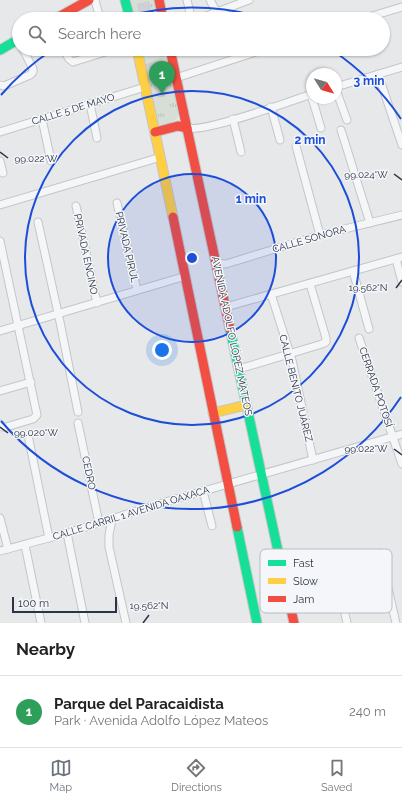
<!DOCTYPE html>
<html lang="en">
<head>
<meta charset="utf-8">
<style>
	body { margin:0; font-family:Raleway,sans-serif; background:#f2f2f2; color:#222 }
	.compass { position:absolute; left:306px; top:68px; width:36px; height:36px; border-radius:50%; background:#fff; box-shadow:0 1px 3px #0004; rotate:127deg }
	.scale { position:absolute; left:12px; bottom:10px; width:105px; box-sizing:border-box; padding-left:4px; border:2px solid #2b3445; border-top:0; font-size:11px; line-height:14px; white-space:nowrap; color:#2b3445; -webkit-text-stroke:3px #f4f6f9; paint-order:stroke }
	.you { position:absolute; left:162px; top:350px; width:14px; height:14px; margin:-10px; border:3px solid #fff; border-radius:50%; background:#1a73e8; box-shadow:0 0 0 6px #1a73e833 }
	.badge { display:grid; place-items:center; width:26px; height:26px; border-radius:50%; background:#6c737f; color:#fff; font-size:13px; font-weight:700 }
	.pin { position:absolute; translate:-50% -33px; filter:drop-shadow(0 1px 2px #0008) }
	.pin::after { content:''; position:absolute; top:21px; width:14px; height:12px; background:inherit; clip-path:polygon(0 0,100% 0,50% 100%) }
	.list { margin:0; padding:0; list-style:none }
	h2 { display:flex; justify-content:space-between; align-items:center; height:52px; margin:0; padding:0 16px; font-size:17px }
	h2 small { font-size:13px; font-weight:400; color:#767676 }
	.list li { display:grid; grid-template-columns:26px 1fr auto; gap:12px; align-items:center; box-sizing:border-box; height:72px; padding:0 16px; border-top:1px solid #e0e0e0 }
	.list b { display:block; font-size:15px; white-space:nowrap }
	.list p { margin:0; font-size:13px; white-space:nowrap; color:#767676 }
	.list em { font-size:13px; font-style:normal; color:#767676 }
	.icon { flex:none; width:22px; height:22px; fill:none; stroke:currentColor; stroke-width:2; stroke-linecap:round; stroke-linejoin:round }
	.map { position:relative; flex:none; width:402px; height:623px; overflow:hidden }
	.search { position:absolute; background:#fff; box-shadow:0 1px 3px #0004; left:12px; right:12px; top:12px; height:44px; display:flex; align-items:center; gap:10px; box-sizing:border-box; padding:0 14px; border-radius:22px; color:#767676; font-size:15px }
	.sheet { height:124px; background:#fff }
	nav { display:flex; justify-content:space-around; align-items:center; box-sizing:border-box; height:56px; border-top:1px solid #e0e0e0; background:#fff; font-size:11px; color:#767676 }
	nav a { display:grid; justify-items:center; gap:2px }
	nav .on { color:#6c737f }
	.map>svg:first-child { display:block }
	.grass { fill:url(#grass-tufts) }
	.pitch { fill:#d6ded6 }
	.building { fill:#ced0d3 }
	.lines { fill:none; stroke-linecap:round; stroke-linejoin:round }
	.street-casing { stroke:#c4c6c8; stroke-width:9 }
	.fast-casing { stroke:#c4c6c8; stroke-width:11 }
	.slow-casing { stroke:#c4c6c8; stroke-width:11 }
	.jam-casing { stroke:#c4c6c8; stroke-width:11 }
	.street { stroke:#f5f6f7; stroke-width:7 }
	.fast { stroke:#16e098; stroke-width:9 }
	.slow { stroke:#ffcf43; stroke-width:9 }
	.jam { stroke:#f24e42; stroke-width:9 }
	.ticks { fill:none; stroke:#2b3445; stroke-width:1.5 }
	.ring { fill:none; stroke:#1d4ed8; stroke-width:2 }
	.labels { text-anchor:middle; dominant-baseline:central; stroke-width:3; stroke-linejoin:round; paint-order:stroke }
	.street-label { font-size:10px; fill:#2b3445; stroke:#f4f6f9 }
	.key { fill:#f4f6f9; stroke:#b8bcc3; stroke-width:1 }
	.key-label { font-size:11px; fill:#2b3445 }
	.ticks-label { font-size:10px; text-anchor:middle; fill:#2b3445; stroke:#f4f6f9; stroke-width:3; stroke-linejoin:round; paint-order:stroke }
	.centre { fill:#1d4ed8; stroke:#f4f6f9; stroke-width:2 }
	.ring-label { font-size:12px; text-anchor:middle; font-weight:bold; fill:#1d4ed8; stroke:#f4f6f9; stroke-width:3; stroke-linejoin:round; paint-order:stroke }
</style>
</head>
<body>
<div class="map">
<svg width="402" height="623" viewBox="0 0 402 623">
	<defs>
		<pattern id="grass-tufts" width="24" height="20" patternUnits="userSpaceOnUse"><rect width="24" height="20" fill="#d6ded6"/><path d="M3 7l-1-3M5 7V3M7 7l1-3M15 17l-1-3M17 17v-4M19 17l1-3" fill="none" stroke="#b8bfb9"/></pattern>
	</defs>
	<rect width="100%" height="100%" fill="#e6e8ea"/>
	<g class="grass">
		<path d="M131,0H155L159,19H134Z"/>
		<path d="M140,49H166L179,111L177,119L167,125L158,124Z"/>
	</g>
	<path class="pitch" d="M146,49H159L160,57L148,60Z"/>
	<g class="building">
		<path d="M149,1L153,19H140L137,4Z"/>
		<path d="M163,59L169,86L155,90L148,63Z"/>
	</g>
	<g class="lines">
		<defs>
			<g id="street">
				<path d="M95,0L100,19"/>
				<path d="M187,0L191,17L193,19"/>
				<path d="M210,0L217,13"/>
				<path d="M198,19L249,0"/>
				<path d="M362,19L402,7"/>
				<path d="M63,49L69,59L73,62L105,52L108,49"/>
				<path d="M378,74L402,145"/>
				<path d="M176,78L265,49"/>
				<path d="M0,85L4,86L30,75L33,72V69L23,49"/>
				<path d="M336,87L402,67"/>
				<path d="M336,90L347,120"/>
				<path d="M312,98L321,128"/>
				<path d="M90,104L97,138"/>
				<path d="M271,107L280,140"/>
				<path d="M42,119L51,161"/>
				<path d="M233,119L241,152"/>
				<path d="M187,128C205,133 290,101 312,94"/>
				<path d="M341,130L370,223"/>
				<path d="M0,132L145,87"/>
				<path d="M296,146L320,235"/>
				<path d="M0,161L3,173"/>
				<path d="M117,203L137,290"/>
				<path d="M0,205L161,157"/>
				<path d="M76,206L97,303"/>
				<path d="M38,222L60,322L78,412"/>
				<path d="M0,241L37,415L33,419L6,427H2L0,424"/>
				<path d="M396,259L402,282"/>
				<path d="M216,263L226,264L320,235L402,215"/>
				<path d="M353,271L369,329"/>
				<path d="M271,294L292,360L313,460"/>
				<path d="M226,307L402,257"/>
				<path d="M0,331L186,276"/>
				<path d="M359,338L402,464"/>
				<path d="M239,369L322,344L326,342V338L310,284"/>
				<path d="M0,391L31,382"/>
				<path d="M78,423L99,523"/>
				<path d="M29,440L49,538"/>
				<path d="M203,491L212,526"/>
				<path d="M0,518L8,549"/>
				<path d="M112,519L109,535V547L126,623"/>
				<path d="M67,533L85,623"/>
				<path d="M25,545L41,623"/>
				<path d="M0,551L67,533L162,503L402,434"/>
				<path d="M380,553L396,623"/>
				<path d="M335,569L347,623"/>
			</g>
			<g id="fast">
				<path d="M125,0L130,19"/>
				<path d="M0,50L19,39"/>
				<path d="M230,329L281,565"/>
				<path d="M237,527L257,623"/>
			</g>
			<g id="slow">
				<path d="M137,49L173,217"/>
				<path d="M213,413L246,405"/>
			</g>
			<g id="jam">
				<path d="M159,0L163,19"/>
				<path d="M55,19L89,0"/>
				<path d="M170,49L230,329"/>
				<path d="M155,132L178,126L187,128"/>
				<path d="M173,217L237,527"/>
				<path d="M281,565L294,623"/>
			</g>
		</defs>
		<use href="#street" class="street-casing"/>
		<use href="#fast" class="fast-casing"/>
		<use href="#slow" class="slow-casing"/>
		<use href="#jam" class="jam-casing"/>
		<use href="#street" class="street"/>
		<use href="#fast" class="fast"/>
		<use href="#slow" class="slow"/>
		<use href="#jam" class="jam"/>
	</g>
	<path class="ticks" d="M0,152L8,158M394,174L402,180M396,288L402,280M0,427L8,433M394,449L402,455M143,623L149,615"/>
	<circle cx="192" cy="258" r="84" fill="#1d4ed8" fill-opacity=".12"/>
	<g class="ring">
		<circle cx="192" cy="258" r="84"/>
		<circle cx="192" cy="258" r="167"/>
		<path d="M401 397A251 251 0 0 1 1 421M1 95A251 251 0 0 1 52 50M117 19A251 251 0 0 1 267 19M332 50A251 251 0 0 1 401 119"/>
	</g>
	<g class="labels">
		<g class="street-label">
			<text transform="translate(73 109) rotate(-17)">CALLE 5 DE MAYO</text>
			<text transform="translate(309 239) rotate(-16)">CALLE SONORA</text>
			<text transform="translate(127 247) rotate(77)">PRIVADA PIRUL</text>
			<text transform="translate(86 254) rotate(78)">PRIVADA ENCINO</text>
			<text transform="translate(232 336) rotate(78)">AVENIDA ADOLFO LÓPEZ MATEOS</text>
			<text transform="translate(376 387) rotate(71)">CERRADA POTOSÍ</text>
			<text transform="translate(296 388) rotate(76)">CALLE BENITO JUÁREZ</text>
			<text transform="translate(89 473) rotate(78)">CEDRO</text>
			<text transform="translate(131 513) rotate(-17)">CALLE CARRIL 1 AVENIDA OAXACA</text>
		</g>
	</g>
	<rect x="260" y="549" width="132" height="64" rx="6" class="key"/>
	<rect x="268" y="560" width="18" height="6" fill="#16e098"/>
	<rect x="268" y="578" width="18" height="6" fill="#ffcf43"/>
	<rect x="268" y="596" width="18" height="6" fill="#f24e42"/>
	<g class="key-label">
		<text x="293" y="567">Fast</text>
		<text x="293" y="585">Slow</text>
		<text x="293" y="603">Jam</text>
	</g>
	<g class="ticks-label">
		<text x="36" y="162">99.022°W</text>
		<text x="366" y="178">99.024°W</text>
		<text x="368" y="291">19.562°N</text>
		<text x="36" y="436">99.020°W</text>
		<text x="366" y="452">99.022°W</text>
		<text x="149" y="609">19.562°N</text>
	</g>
	<circle cx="192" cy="258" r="6" class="centre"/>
	<g class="ring-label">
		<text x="369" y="85">3 min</text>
		<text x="310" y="144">2 min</text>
		<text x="251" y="203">1 min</text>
	</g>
</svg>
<svg class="compass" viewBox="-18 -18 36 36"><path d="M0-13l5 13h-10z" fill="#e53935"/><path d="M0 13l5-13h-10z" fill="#767676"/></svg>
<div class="scale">100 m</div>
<div class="you"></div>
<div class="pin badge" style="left:162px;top:94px;background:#2e9e5b">1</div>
<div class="search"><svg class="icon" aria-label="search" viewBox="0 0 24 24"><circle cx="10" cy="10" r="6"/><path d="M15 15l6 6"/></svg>Search here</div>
</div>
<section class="sheet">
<h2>Nearby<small></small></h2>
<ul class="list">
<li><span class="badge" style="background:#2e9e5b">1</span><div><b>Parque del Paracaidista</b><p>Park · Avenida Adolfo López Mateos</p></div><em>240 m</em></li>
</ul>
</section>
<nav>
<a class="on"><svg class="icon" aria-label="map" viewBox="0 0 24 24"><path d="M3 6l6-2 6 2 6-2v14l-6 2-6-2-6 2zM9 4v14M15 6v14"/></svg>Map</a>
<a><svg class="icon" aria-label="directions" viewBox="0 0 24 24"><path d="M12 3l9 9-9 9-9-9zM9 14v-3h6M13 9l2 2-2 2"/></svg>Directions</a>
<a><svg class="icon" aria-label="saved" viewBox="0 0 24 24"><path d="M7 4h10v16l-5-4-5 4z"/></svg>Saved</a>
</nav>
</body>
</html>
